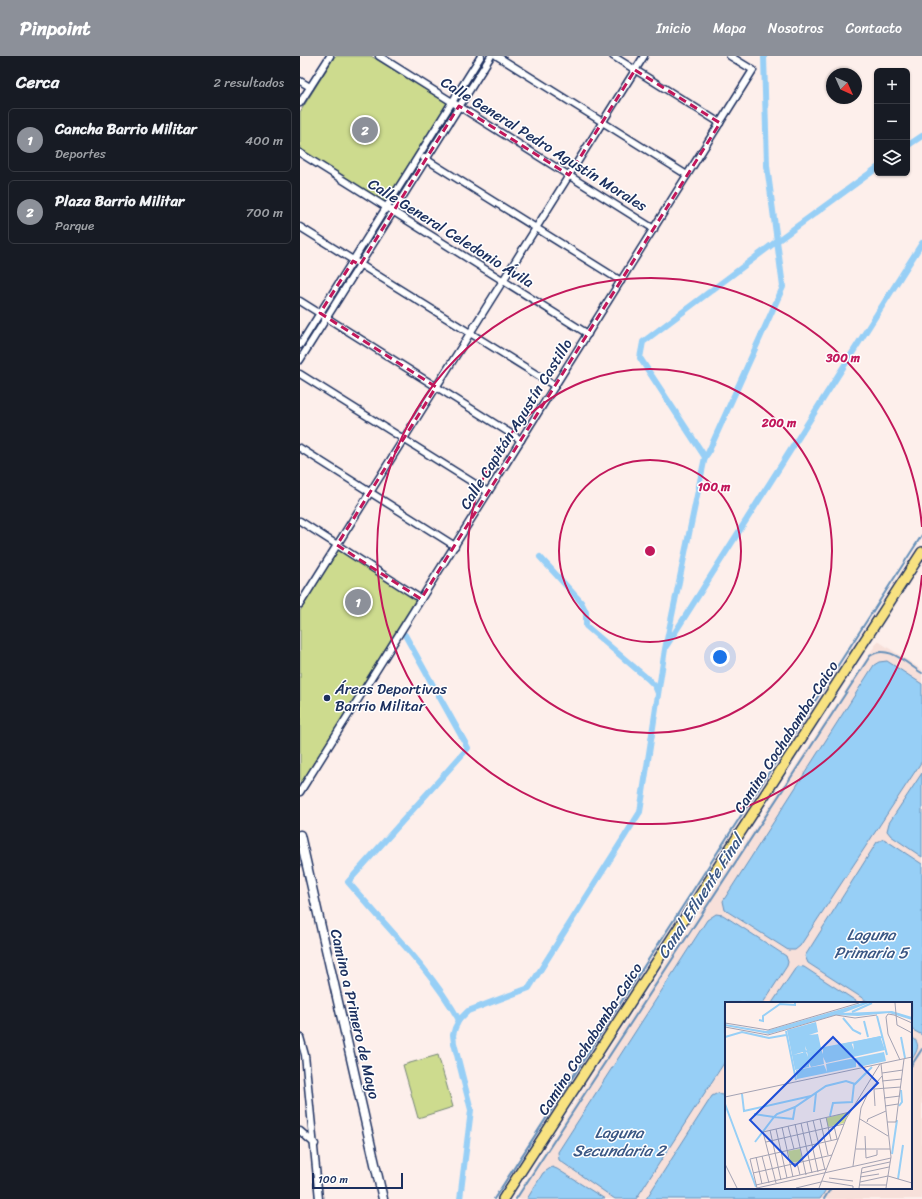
<!DOCTYPE html>
<html lang="es">
<head>
<meta charset="utf-8">
<style>
	body { margin:0; font-family:Sriracha,sans-serif; background:#242831; color:#f1f3f6 }
	.controls { position:absolute; right:12px; top:12px; display:grid; overflow:hidden; border-radius:6px; box-shadow:0 1px 3px #0004 }
	.controls button { width:36px; height:36px; display:grid; place-items:center; padding:0; border:0; border-bottom:1px solid #363941; background:#171b24; color:#f1f3f6; font:20px sans-serif }
	.compass { position:absolute; left:526px; top:12px; width:36px; height:36px; border-radius:50%; background:#171b24; box-shadow:0 1px 3px #0004; rotate:135deg }
	.scale { position:absolute; left:12px; bottom:10px; width:91px; box-sizing:border-box; padding-left:4px; border:2px solid #1b2f5e; border-top:0; font-size:11px; line-height:14px; white-space:nowrap; color:#1b2f5e; -webkit-text-stroke:3px #fff; paint-order:stroke }
	.you { position:absolute; left:420px; top:601px; width:14px; height:14px; margin:-10px; border:3px solid #fff; border-radius:50%; background:#1a73e8; box-shadow:0 0 0 6px #1a73e833 }
	.badge { display:grid; place-items:center; width:26px; height:26px; border-radius:50%; background:#8c9099; color:#fff; font-size:13px; font-weight:700 }
	.pin { position:absolute; translate:-50% -50%; border:2px solid #fff; box-shadow:0 1px 4px #0006 }
	.list { margin:0; padding:0; list-style:none }
	h2 { display:flex; justify-content:space-between; align-items:center; height:52px; margin:0; padding:0 16px; font-size:17px }
	h2 small { font-size:13px; font-weight:400; color:#9ea1a6 }
	.list li { display:grid; grid-template-columns:26px 1fr auto; gap:12px; align-items:center; box-sizing:border-box; height:64px; margin:0 8px 8px; padding:0 8px; border:1px solid #363941; border-radius:6px }
	.list b { display:block; font-size:15px; white-space:nowrap }
	.list p { margin:0; font-size:13px; white-space:nowrap; color:#9ea1a6 }
	.list em { font-size:13px; font-style:normal; color:#9ea1a6 }
	.icon { flex:none; width:22px; height:22px; fill:none; stroke:currentColor; stroke-width:2; stroke-linecap:round; stroke-linejoin:round }
	.map { position:relative; flex:none; width:622px; height:1143px; overflow:hidden }
	header { display:flex; align-items:center; gap:24px; box-sizing:border-box; height:56px; padding:0 20px; background:#8c9099; color:#fff }
	header strong { font-size:19px }
	nav { display:flex; gap:22px; margin-inline-start:auto; font-size:14px }
	main { display:flex }
	aside { flex:1; background:#171b24 }
	.map>svg:first-child { display:block }
	.built { fill:#f7e0da; fill-rule:evenodd }
	.green { fill:#cddb8e; stroke:#748576 }
	.water { fill:#97cff6; stroke:#658fb9 }
	.lines { fill:none; stroke-linecap:round; stroke-linejoin:round }
	.stream { stroke:#658fb9; stroke-width:2 }
	.canal { stroke:#97cff6; stroke-width:6 }
	.street-casing { stroke:#1b2f5e; stroke-width:9 }
	.secondary-casing { stroke:#1b2f5e; stroke-width:11 }
	.primary-casing { stroke:#1b2f5e; stroke-width:12 }
	.street { stroke:#fff; stroke-width:6 }
	.secondary { stroke:#fff; stroke-width:8 }
	.primary { stroke:#f8e281; stroke-width:9 }
	.marked { fill:none; stroke:#c2185b; stroke-width:3; stroke-dasharray:8 5; stroke-linejoin:round }
	.ring { fill:none; stroke:#c2185b; stroke-width:2 }
	.poi-dot { fill:#1b2f5e; stroke:#fff; stroke-width:1.5 }
	.labels { text-anchor:middle; dominant-baseline:central; stroke-width:3; stroke-linejoin:round; paint-order:stroke }
	.street-label { font-size:15px; fill:#1b2f5e; stroke:#fff }
	.poi-label { font-size:15px; fill:#1b2f5e; stroke:#fff; text-anchor:start }
	.water-label { font-size:16px; font-style:italic; fill:#3a5784; stroke:#fff }
	.inset-river { fill:none; stroke:#97cff6; stroke-width:2 }
	.inset-road { fill:none; stroke:#a3a2b3; stroke-width:1 }
	.view { fill:#1d4ed8; fill-opacity:0.15; stroke:#1d4ed8; stroke-width:2 }
	.inset-edge { fill:none; stroke:#1b2f5e; stroke-width:2 }
	.centre { fill:#c2185b; stroke:#fff; stroke-width:2 }
	.ring-label { font-size:12px; text-anchor:middle; font-weight:bold; fill:#c2185b; stroke:#fff; stroke-width:3; stroke-linejoin:round; paint-order:stroke }
</style>
</head>
<body>
<header>
<strong>Pinpoint</strong>
<nav><a>Inicio</a><a>Mapa</a><a>Nosotros</a><a>Contacto</a></nav>
</header>
<main>
<aside>
<h2>Cerca<small>2 resultados</small></h2>
<ul class="list">
<li><span class="badge">1</span><div><b>Cancha Barrio Militar</b><p>Deportes</p></div><em>400 m</em></li>
<li><span class="badge">2</span><div><b>Plaza Barrio Militar</b><p>Parque</p></div><em>700 m</em></li>
</ul>
</aside>
<div class="map">
<svg width="622" height="1143" viewBox="0 0 622 1143">
	<rect width="100%" height="100%" fill="#fdefeb"/>
	<filter id="ink" filterUnits="userSpaceOnUse"><feTurbulence type="fractalNoise" baseFrequency=".025" numOctaves="2"/><feDisplacementMap in="SourceGraphic" scale="8" xChannelSelector="R" yChannelSelector="G"/><feConvolveMatrix kernelMatrix="1 2 1 2 8 2 1 2 1" color-interpolation-filters="sRGB"/></filter>
	<g filter="url(#ink)">
		<path class="built" d="M578,585L622,614V1143H214L318,980ZM426,947H611V1132H426Z"/>
		<g class="green">
			<path d="M35,0H71L147,47L85,146L0,93V56Z"/>
			<path d="M38,494L116,543L0,729V555Z"/>
			<path d="M138,999L153,1051L118,1062L103,1009Z"/>
		</g>
		<g class="water">
			<path d="M587,605L622,628V705L500,890L495,894H488L425,854L423,845L574,609L579,606Z"/>
			<path d="M622,717V801L591,780L587,775L589,767Z"/>
			<path d="M584,783L622,808V979L611,973V947H570L508,907L505,900L577,786Z"/>
			<path d="M416,858L423,859L486,900L488,906L487,910L463,947H426V1004L336,1143H315L259,1104L258,1096L407,864Z"/>
			<path d="M497,910L504,911L559,947H472Z"/>
			<path d="M611,980C622,988 617,995 611,1005Z"/>
			<path d="M418,1037L426,1041V1132H527L520,1143H346L412,1040Z"/>
			<path d="M252,1111L257,1113L305,1143H227L243,1117Z"/>
		</g>
		<g class="lines">
			<g class="stream">
				<path d="M611,1010L622,993"/>
				<path d="M194,1143L622,479"/>
				<path d="M216,1143L570,600C587,587 607,608 622,617"/>
				<path d="M524,1143L531,1132"/>
			</g>
			<g class="canal">
				<path d="M607,90L622,80"/>
				<path d="M405,401L340,302L343,286L477,185L467,110L464,0"/>
				<path d="M240,501L281,546L286,556V570L348,623L355,630L358,637"/>
				<path d="M105,579L168,692L48,826C85,869 131,914 159,964"/>
				<path d="M367,589L622,187"/>
				<path d="M160,1143L171,1054L154,987L153,979L155,972L159,964L168,955L229,932L340,756L365,593L405,401L408,397L483,231L477,185L577,112"/>
			</g>
			<defs>
				<g id="street">
					<path d="M79,0L354,173"/>
					<path d="M197,0L387,119"/>
					<path d="M313,0L420,67"/>
					<path d="M0,25L10,31"/>
					<path d="M0,47L30,0"/>
					<path d="M0,97L288,278"/>
					<path d="M124,102L321,225"/>
					<path d="M0,171L255,330"/>
					<path d="M0,245L221,384"/>
					<path d="M0,289L181,0"/>
					<path d="M0,304L191,0"/>
					<path d="M0,318L188,436"/>
					<path d="M0,392L155,490"/>
					<path d="M0,465L121,543"/>
					<path d="M0,548L344,0"/>
					<path d="M0,736L453,14L430,0"/>
					<path d="M0,981L5,999L19,1143"/>
					<path d="M0,1075L15,1088"/>
				</g>
				<path id="secondary" d="M0,779L83,1143"/>
				<path id="primary" d="M203,1143L622,496"/>
			</defs>
			<use href="#street" class="street-casing"/>
			<use href="#secondary" class="secondary-casing"/>
			<use href="#primary" class="primary-casing"/>
			<use href="#street" class="street"/>
			<use href="#secondary" class="secondary"/>
			<use href="#primary" class="primary"/>
		</g>
	</g>
	<path class="marked" d="M335,14L420,67L121,543L37,489L136,331L20,257L53,205L60,209L159,50L269,119Z"/>
	<g class="ring">
		<circle cx="350" cy="495" r="91"/>
		<circle cx="350" cy="495" r="182"/>
		<path d="M622 519A273 273 0 1 1 622 471"/>
	</g>
	<circle class="poi-dot" cx="27" cy="642" r="4"/>
	<g class="labels">
		<g class="street-label">
			<text transform="translate(244 88) rotate(32)">Calle General Pedro Agustín Morales</text>
			<text transform="translate(151 177) rotate(32)">Calle General Celedonio Ávila</text>
			<text transform="translate(216 368) rotate(-58)">Calle Capitán Agustín Castillo</text>
			<text transform="translate(486 681) rotate(-57)">Camino Cochabamba-Caico</text>
			<text transform="translate(55 958) rotate(77)">Camino a Primero de Mayo</text>
			<text transform="translate(290 983) rotate(-57)">Camino Cochabamba-Caico</text>
		</g>
		<g class="poi-label">
			<text x="35" y="633">Áreas Deportivas<tspan x="35" dy="17">Barrio Militar</tspan></text>
		</g>
		<g class="water-label">
			<text transform="translate(400 841) rotate(-57)">Canal Efluente Final</text>
			<text x="571" y="878">Laguna<tspan x="571" dy="18">Primaria 5</tspan></text>
			<text x="319" y="1076">Laguna<tspan x="319" dy="18">Secundaria 2</tspan></text>
		</g>
	</g>
	<g transform="translate(425 946)">
		<rect width="187" height="187" fill="#fdefeb"/>
		<path d="M124,110L119,121L103,125L101,116ZM75,147L77,159L66,161L63,149Z" fill="#cddb8e"/>
		<path d="M137,1H144L118,11L167,9L187,15V18L164,11L133,14L111,13L44,32L0,24V22L41,29ZM91,20L93,30L84,33L93,32L96,46L82,49L80,44L81,49L68,53L81,50L83,55L82,50L96,47L98,52V46L126,40L129,48L128,40L155,34L160,48L101,61L98,55L99,62L86,65L84,61V65L70,68L62,28ZM159,50L161,59L134,65L131,58V65L72,77L71,68L99,63L102,70L101,62Z" fill="#97cff6"/>
		<path class="inset-river" d="M127,10L147,1M152,14L162,53M118,16L128,28L136,32M34,18L38,19V14L55,2L70,3V1M139,19L143,35M61,29L71,78M0,35L17,30L44,36L61,33M176,35L180,56M78,50L157,35M17,92L19,109L86,94M0,102L31,185M174,104L177,100L176,88M89,110L91,91M29,112L49,115L52,112L70,105L101,84L121,79L130,82L147,65M105,114L108,101L127,100L129,82M30,140L49,115L68,117L70,105M167,152L172,118M173,177L178,143"/>
		<path class="inset-road" d="M170,1L172,23L187,31M0,21L43,28L134,1M0,25L43,33L111,13L130,16L152,13M175,58L163,32L161,15L163,12L169,13L187,21M156,62L166,155L161,186M157,71L178,68M157,79L177,77M149,87L176,85M149,87L150,104M0,95L187,55M159,96L175,94M160,104L173,102M101,115L106,138M95,117L103,153M135,117L163,134M88,118L100,168M82,120L93,170M142,120L143,117L161,109M162,120H171L179,57M76,121L87,171M70,122L81,173M63,124L69,147M109,124L112,137M57,125L68,175M51,127L62,176M45,128L56,178M140,134L141,156L152,153V148M41,140L119,122M131,147H165M37,154L44,181M31,155L37,182M72,161L75,173M0,162L12,186M128,164L136,106L143,91L157,74M137,166L165,160M28,171L107,153M136,171L164,165M163,174L187,181M135,175L154,172M104,176L128,179M97,179L128,184V186M135,180L163,174M51,181L38,130L125,110M31,183L101,167M134,183H161M32,186L166,156M32,186L25,157L113,137M71,186L96,180M94,186L121,117L155,62M134,186L137,166"/>
		<path class="view" d="M108,35L153,81L70,164L25,118Z"/>
		<rect width="187" height="187" class="inset-edge"/>
	</g>
	<circle cx="350" cy="495" r="6" class="centre"/>
	<g class="ring-label">
		<text x="543" y="306">300 m</text>
		<text x="479" y="371">200 m</text>
		<text x="414" y="435">100 m</text>
	</g>
</svg>
<div class="controls">
<button>+</button>
<button>−</button>
<button><svg class="icon" aria-label="layers" viewBox="0 0 24 24"><path d="M12 4l9 5-9 5-9-5zM3 14l9 5 9-5"/></svg></button>
</div>
<svg class="compass" viewBox="-18 -18 36 36"><path d="M0-13l5 13h-10z" fill="#e53935"/><path d="M0 13l5-13h-10z" fill="#9ea1a6"/></svg>
<div class="scale">100 m</div>
<div class="you"></div>
<div class="pin badge" style="left:58px;top:546px">1</div>
<div class="pin badge" style="left:65px;top:74px">2</div>
</div>
</main>
</body>
</html>
